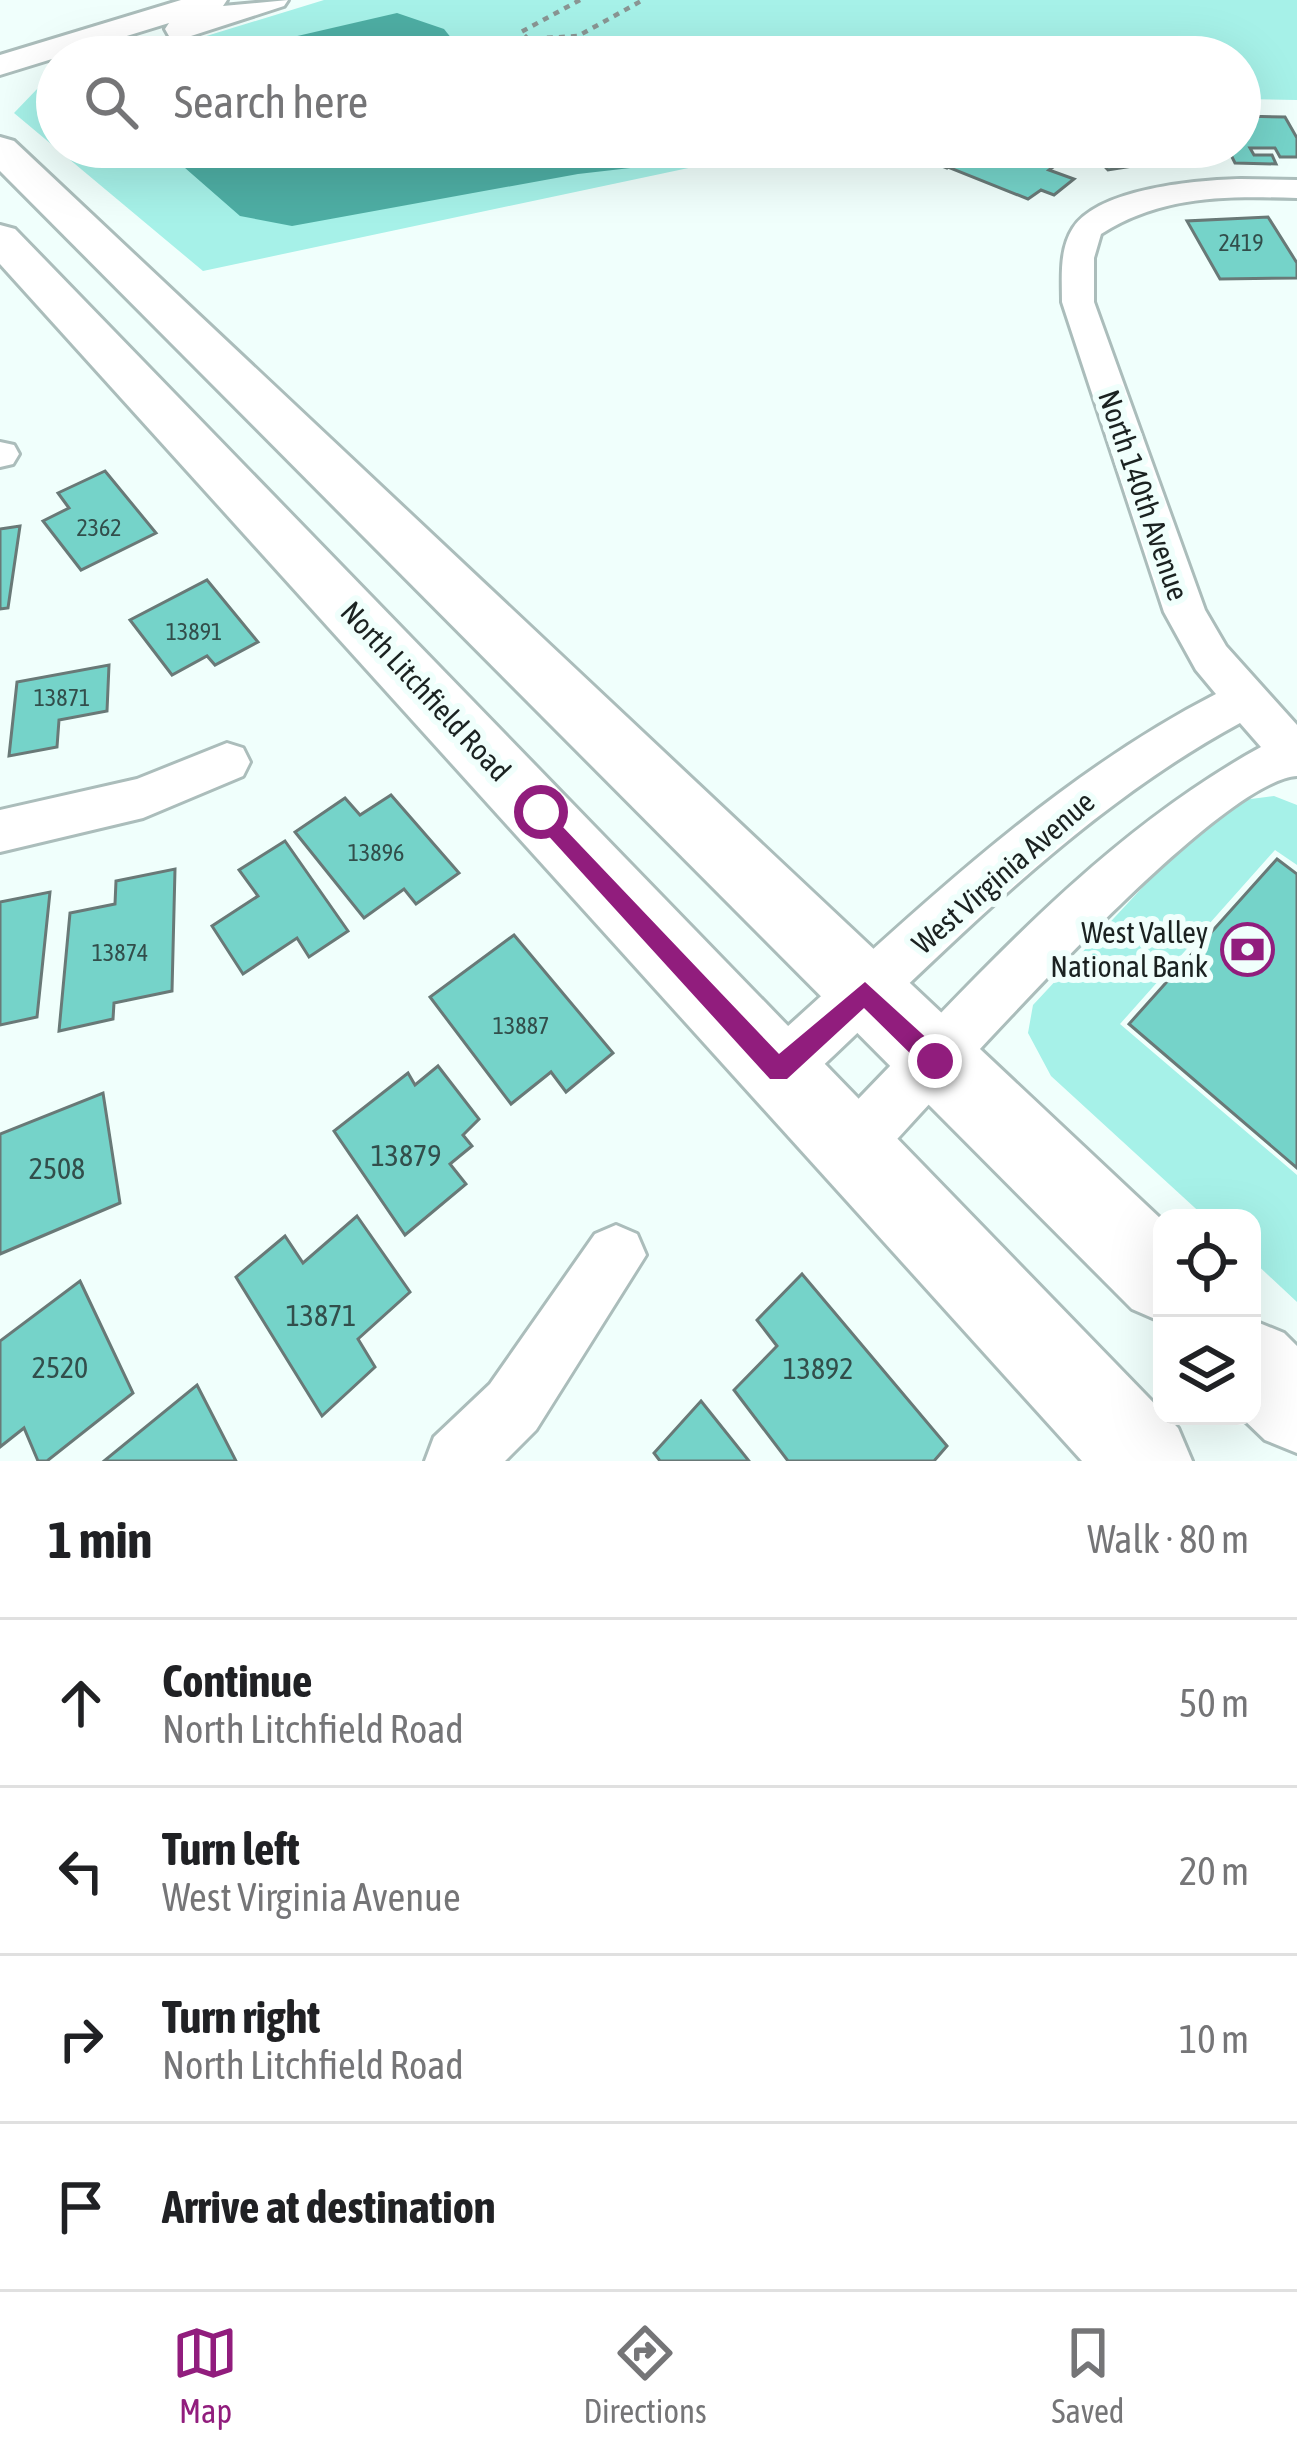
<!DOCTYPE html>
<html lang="en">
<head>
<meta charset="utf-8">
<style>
	body { margin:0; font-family:"Asap Condensed",sans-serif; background:#f2f2f2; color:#202124 }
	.controls { position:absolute; right:36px; bottom:36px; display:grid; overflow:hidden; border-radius:24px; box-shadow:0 12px 48px #0002 }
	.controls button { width:108px; height:108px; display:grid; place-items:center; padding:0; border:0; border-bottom:3px solid #e0e0e0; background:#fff; color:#202124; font:60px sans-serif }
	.stop { position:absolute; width:36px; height:36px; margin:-27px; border:9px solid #911d7d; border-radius:50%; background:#fff }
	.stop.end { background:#911d7d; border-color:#fff; box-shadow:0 3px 12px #0008 }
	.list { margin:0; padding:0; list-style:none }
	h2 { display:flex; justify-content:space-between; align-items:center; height:156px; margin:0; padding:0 48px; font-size:51px }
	h2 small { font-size:39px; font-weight:400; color:#757577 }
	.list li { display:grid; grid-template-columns:78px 1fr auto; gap:36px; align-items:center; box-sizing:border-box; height:168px; padding:0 48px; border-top:3px solid #e0e0e0 }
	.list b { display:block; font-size:45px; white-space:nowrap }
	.list p { margin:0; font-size:39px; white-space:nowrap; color:#757577 }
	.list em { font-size:39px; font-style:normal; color:#757577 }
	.icon { flex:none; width:66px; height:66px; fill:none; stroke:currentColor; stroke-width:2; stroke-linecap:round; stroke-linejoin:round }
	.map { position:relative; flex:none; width:1297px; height:1461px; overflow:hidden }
	.search { position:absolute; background:#fff; box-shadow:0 12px 48px #0002; left:36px; right:36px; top:36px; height:132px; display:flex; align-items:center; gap:30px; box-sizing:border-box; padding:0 42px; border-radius:66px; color:#757577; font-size:45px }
	.sheet { height:828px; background:#fff }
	nav { display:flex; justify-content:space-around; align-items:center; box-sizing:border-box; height:168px; border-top:3px solid #e0e0e0; background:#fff; font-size:33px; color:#757577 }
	nav a { display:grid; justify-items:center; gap:6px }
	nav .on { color:#911d7d }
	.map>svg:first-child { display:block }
	.green { fill:#a6f1e8 }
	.water { fill:#4eaea4 }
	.building { fill:#75d3c9; stroke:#697977; stroke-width:3 }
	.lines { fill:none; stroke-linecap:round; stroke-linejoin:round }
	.minor-casing { stroke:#abbdbb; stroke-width:6 }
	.tertiary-casing { stroke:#abbdbb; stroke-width:6 }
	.secondary-casing { stroke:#abbdbb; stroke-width:6 }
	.path { stroke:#8a9593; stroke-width:4.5; stroke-dasharray:6 6; stroke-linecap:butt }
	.minor { fill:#fff; fill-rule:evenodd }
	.tertiary { fill:#fff; fill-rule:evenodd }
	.secondary { fill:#fff; fill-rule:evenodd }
	.route { fill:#911d7d }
	.labels { text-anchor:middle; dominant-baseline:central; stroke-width:12; stroke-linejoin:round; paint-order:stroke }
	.number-label { font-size:24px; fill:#324e4b }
	.street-label { font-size:30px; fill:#1b2221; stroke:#f0fffc }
	.poi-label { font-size:30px; fill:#1b2221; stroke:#f0fffc; text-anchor:end }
	.near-number-label { font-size:30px; fill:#324e4b }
</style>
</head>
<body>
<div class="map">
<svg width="1297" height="1461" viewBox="0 0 1297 1461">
	<rect width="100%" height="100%" fill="#f0fffc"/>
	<g class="green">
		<path d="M324,0H1297V100L1240,99V57H138Z"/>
		<path d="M57,82V147H787L203,271L14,113L39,87Z"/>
		<path d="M1274,796L1297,805V865L1275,850L1120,1024L1297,1175V1302L1252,1260V1218H1206L1051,1076L1028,1033L1033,1005L1168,860L1243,800Z"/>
	</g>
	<g class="water">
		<path d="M397,13L444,29L452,39L443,57H206Z"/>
		<path d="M161,147H720L648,166L578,174L292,226L240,216Z"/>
	</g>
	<g class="building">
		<path d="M1240,116L1285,117L1297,138V157H1280L1275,148H1250L1254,155H1272L1276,164L1235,163L1227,147H1240Z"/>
		<path d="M980,147H1030L1063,160L1049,170L1074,179L1054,195L1041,190L1028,199L950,168Z"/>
		<path d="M1086,147H1180L1184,151L1159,155L1165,161L1108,170Z"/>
		<path d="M938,150L961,159L947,168L924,159Z"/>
		<path d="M1268,217L1297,263V278L1220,279L1187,221Z"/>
		<path d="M105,471L156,533L81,570L43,521L69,508L58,493Z"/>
		<path d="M20,526L8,608L0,609V529Z"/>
		<path d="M207,580L258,642L215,665L207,656L172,675L130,620Z"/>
		<path d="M109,665L107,711L59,720L57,747L9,756L17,682Z"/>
		<path d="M391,795L459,873L416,904L404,889L364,918L295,832L345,798L360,815Z"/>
		<path d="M285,841L348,931L309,957L297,938L243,974L212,926L258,896L239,870Z"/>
		<path d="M1277,859L1297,874V1168L1129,1024Z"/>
		<path d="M175,869L172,991L114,1003L113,1019L59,1031L70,913L115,904L116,881Z"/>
		<path d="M50,892L37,1017L0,1025V902Z"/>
		<path d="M514,935L613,1053L566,1092L551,1072L511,1104L430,997Z"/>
		<path d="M438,1066L479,1119L463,1135L472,1146L450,1164L466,1184L405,1235L334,1131L408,1073L415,1085Z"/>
		<path d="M103,1093L120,1203L0,1254V1134Z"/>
		<path d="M357,1216L410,1292L358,1339L375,1367L322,1416L236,1277L285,1236L303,1263Z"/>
		<path d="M802,1274L947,1446L934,1461H788L734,1390L777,1346L757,1320Z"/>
		<path d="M80,1281L133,1393L47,1461H38L24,1428L0,1447V1341Z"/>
		<path d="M197,1385L236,1461H104Z"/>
		<path d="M701,1401L749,1461H660L654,1453Z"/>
	</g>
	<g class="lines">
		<defs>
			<g id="minor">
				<path d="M1241,179L1297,180V198C1226,196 1162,195 1101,234L1094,258V302L1205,610L1226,646L1297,725V776C1211,782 942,1093 871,1167L851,1176L831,1167L822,1147L831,1127C965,991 1092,840 1261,747L1240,723C1072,814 938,959 798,1089L779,1098L760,1089L751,1070L760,1051C905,923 1043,783 1216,694L1196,670L1164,612L1062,302C1062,278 1059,250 1073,228C1099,188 1198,180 1241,179Z"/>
				<path d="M0,442L14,445L19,454L13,464L0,467Z"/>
				<path d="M227,743L243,748L250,762L243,776L143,818L0,852V810L137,779Z"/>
				<path d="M616,1225L637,1234L646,1255L536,1430L505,1461H425L434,1437L490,1384L595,1234Z"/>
			</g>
			<path id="tertiary" d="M181,0H227L223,6L288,0L284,6L191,36H169L165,29L169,23L0,75V55Z"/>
			<g id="secondary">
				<path d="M0,137L14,141L1162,1220V1322L1132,1309L0,171Z"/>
				<path d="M0,225L15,229L1178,1428L1192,1461H1082L0,264Z"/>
				<path d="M1252,1320L1284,1333L1297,1346V1453L1265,1440L1240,1416H1252Z"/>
			</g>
		</defs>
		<use href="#minor" class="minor-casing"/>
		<use href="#tertiary" class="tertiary-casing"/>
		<use href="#secondary" class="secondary-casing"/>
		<path class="path" d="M580,0L521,32L528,39L578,36L643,0"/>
		<use href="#minor" class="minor"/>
		<use href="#tertiary" class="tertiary"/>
		<use href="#secondary" class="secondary"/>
	</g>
	<path class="route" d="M541,804L779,1054L865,982L943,1053V1069H926L864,1008L787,1079H770L533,819V806Z"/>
	<defs>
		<symbol id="bank-ring" viewBox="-11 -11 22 22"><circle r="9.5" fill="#f0fffc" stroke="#911d7d" stroke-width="1.5"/><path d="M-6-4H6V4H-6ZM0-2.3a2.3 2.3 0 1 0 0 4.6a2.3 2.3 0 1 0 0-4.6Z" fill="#911d7d"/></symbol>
	</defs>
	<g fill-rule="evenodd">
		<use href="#bank-ring" x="1218" y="920" width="59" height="59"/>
	</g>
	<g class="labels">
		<g class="number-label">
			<text x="1241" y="242">2419</text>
			<text x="99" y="527">2362</text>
			<text x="194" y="631">13891</text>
			<text x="62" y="697">13871</text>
			<text x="376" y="852">13896</text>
			<text x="120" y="952">13874</text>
			<text x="521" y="1025">13887</text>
		</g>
		<g class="street-label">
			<text transform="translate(1144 495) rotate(71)">North 140th Avenue</text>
			<text transform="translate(426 691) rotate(47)">North Litchfield Road</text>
			<text transform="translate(1003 872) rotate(-41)">West Virginia Avenue</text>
		</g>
		<g class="poi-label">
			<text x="1208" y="932">West Valley<tspan x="1208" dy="34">National Bank</tspan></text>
		</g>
		<g class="near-number-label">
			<text x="406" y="1155">13879</text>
			<text x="57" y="1168">2508</text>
			<text x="321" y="1315">13871</text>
			<text x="60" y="1367">2520</text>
			<text x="818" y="1368">13892</text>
		</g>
	</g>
</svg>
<div class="controls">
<button><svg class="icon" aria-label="locate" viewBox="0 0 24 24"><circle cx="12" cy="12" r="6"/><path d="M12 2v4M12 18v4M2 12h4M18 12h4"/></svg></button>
<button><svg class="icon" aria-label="layers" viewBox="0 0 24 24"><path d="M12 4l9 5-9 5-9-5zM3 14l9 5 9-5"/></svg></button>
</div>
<div class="stop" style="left:541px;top:812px"></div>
<div class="stop end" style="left:935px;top:1061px"></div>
<div class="search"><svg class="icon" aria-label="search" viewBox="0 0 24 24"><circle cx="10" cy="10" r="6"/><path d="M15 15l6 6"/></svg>Search here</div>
</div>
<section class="sheet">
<h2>1 min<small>Walk · 80 m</small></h2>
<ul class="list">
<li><svg class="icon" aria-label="ahead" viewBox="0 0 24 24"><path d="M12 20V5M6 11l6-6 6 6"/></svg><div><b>Continue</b><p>North Litchfield Road</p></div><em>50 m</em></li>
<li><svg class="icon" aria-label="left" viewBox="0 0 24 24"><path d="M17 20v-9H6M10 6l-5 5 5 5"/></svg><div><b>Turn left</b><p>West Virginia Avenue</p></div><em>20 m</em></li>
<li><svg class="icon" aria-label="right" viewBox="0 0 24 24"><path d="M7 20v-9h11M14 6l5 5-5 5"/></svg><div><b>Turn right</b><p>North Litchfield Road</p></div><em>10 m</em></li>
<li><svg class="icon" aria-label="arrive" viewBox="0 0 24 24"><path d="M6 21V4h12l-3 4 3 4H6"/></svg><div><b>Arrive at destination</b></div></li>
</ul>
</section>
<nav>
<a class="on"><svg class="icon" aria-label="map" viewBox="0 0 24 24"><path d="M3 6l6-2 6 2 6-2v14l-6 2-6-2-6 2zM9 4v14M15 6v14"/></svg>Map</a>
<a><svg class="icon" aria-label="directions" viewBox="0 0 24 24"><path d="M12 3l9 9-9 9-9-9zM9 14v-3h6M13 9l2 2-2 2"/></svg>Directions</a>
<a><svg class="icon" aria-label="saved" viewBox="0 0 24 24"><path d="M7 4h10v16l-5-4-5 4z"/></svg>Saved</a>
</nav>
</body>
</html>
